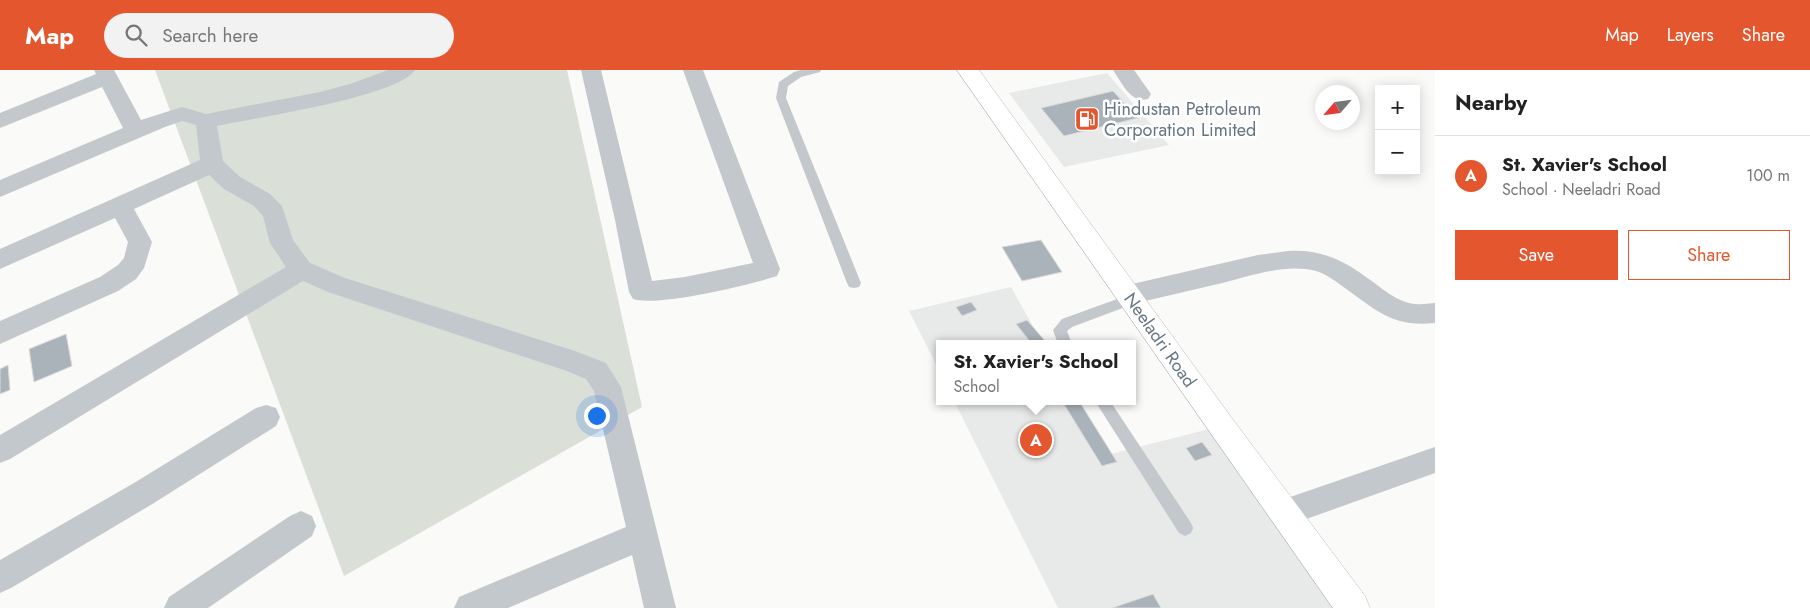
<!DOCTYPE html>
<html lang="en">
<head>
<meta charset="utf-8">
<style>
	body { margin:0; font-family:Jost,sans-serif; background:#f2f2f2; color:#222 }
	.controls { position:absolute; right:15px; top:15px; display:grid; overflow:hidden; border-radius:0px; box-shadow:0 2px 12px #0003 }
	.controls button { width:45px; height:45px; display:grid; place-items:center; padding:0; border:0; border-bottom:1px solid #e0e0e0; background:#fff; color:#222; font:25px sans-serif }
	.compass { position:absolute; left:1315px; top:15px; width:45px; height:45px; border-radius:50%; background:#fff; box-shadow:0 2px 12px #0003; rotate:242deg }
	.you { position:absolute; left:596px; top:345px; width:18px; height:18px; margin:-12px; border:4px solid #fff; border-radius:50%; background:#1a73e8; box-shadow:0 0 0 8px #1a73e833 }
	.badge { display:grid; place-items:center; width:32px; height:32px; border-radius:50%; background:#e4572e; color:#fff; font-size:16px; font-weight:700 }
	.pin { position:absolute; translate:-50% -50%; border:2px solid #fff; box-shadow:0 1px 5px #0006 }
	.popup { position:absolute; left:936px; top:270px; width:200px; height:65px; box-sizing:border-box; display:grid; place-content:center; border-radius:0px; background:#fff; filter:drop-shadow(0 1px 4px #0005); font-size:16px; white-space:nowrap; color:#767676 }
	.popup b { font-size:19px; color:#222 }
	.popup::after { content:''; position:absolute; left:50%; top:100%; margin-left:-10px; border:10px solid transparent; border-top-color:#fff }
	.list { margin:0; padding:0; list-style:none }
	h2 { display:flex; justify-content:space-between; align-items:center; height:65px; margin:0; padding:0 20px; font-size:21px }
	h2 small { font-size:16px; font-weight:400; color:#767676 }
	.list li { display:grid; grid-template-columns:32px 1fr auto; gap:15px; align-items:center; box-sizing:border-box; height:80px; padding:0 20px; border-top:1px solid #e0e0e0 }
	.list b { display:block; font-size:19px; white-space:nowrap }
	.list p { margin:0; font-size:16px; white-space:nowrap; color:#767676 }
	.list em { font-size:16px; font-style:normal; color:#767676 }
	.actions { display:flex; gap:10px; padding:15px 20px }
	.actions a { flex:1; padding:11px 0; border:1px solid #e4572e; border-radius:0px; text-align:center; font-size:18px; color:#e4572e }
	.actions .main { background:#e4572e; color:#fff }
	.icon { flex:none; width:28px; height:28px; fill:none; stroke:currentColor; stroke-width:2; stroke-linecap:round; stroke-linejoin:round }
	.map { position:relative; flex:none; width:1435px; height:538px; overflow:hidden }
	header { display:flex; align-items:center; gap:30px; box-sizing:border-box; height:70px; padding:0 25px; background:#e4572e; color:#fff }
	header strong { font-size:24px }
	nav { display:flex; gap:28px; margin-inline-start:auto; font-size:18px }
	.search { width:350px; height:45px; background:#f2f2f2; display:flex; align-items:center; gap:12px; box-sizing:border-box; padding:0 18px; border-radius:28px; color:#767676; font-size:19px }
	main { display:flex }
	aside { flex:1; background:#fff }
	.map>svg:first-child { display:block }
	.built { fill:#e8e9e9 }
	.green { fill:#dadfd7 }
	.building { fill:#aab3b9; stroke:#dcdcda }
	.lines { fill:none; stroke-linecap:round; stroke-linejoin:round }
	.secondary-casing { stroke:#b3babf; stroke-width:1 }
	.lane { fill:#c3c8cc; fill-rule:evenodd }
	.street { fill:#c3c8cc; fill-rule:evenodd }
	.secondary { fill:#fff; fill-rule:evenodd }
	.labels { text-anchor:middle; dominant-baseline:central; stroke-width:5; stroke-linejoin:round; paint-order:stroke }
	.poi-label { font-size:18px; fill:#657683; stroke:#fff; text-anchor:start }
	.street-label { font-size:18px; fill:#657683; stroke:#fff }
</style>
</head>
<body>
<header>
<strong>Map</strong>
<div class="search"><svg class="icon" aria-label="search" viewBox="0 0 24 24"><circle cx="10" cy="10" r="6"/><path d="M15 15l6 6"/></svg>Search here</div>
<nav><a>Map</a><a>Layers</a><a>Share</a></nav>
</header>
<main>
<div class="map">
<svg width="1435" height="538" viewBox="0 0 1435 538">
	<rect width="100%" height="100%" fill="#fafaf8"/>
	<g class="built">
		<path d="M1107,3L1169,75L1064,97L1009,23Z"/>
		<path d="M1011,217L1043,274H940V302L909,241Z"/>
		<path d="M954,331H1076L1107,385L1221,356L1353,538H1058Z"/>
	</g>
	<path class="green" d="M155,0H567L642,337L344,506Z"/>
	<g class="building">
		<path d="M1113,21L1138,48L1064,66L1041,38Z"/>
		<path d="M1041,170L1062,202L1022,211L1002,177Z"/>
		<path d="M971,232L977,240L962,246L956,237Z"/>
		<path d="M1027,250L1046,272L1032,274L1016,254Z"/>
		<path d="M66,264L72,296L34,312L29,279Z"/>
		<path d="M8,295L10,320L0,324V299Z"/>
		<path d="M1062,331H1079L1117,392L1102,396Z"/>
		<path d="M1202,372L1212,385L1195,391L1186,378Z"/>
		<path d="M1153,524L1161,538H1112Z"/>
	</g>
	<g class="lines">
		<defs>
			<path id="secondary" d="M957,0H979L1231,347L1365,526L1370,538H1333Z"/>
		</defs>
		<use href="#secondary" class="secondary-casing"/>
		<g class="lane">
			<path d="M801,0H821L820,2L801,7L788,16L786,28L861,213L859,217L854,218L849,217L847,213L776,28L779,12L794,2Z"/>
			<path d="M1131,224L1136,225L1138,229L1136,233L1072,257L1067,261L1072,274H1058L1053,260L1062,249Z"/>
			<path d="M1095,331H1110L1191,453L1193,458L1191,463L1185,466L1179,463Z"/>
		</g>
		<g class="street">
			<path d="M94,0H114L141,50L182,37L206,44L320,22L350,14L388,0H415C398,27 253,48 217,56L223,91L240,107L270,124L282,136L293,170L310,193L345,208L575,281L606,293L621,317L676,538H644L632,485L508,538H454L459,527L626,457L594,321L586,309L567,301L328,222L303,211L10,389L0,393V365L286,197L270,173L263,146L254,136L224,119L209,105L134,139L152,172L144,198L136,209L118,221L0,274V251L100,207L118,195L124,188L128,172L115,148L0,199V179L200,90L196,55L182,51L165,57L0,127V110L123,58L102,17L0,58V43L96,4Z"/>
			<path d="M581,0H601L652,211L685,207L753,193L683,0H703L780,199L777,206C750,215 657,237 633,229L629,222L615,150Z"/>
			<path d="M1113,0H1134L1151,24L1148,29C1131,34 1122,13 1113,0Z"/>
			<path d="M1288,181C1318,179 1342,189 1366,207C1381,217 1397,233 1416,234C1422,235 1429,233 1435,233V253C1392,258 1375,239 1342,216C1334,210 1326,204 1316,201C1284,193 1248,207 1218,214C1188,221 1158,228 1128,235L1119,232L1115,225L1119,218L1128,215L1258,185Z"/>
			<path d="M266,335L276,338L280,347L276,356L154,433L11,518L0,523V490L134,413L256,338Z"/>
			<path d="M1435,377V403L1284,457L1273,453L1269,443L1273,433Z"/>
			<path d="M301,441L312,446L316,456L312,466L208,538H164L169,527L290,446Z"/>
		</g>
		<use href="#secondary" class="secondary"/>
	</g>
	<defs>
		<symbol id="fuel-square" viewBox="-11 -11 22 22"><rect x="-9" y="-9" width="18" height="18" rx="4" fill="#e4572e" stroke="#fff"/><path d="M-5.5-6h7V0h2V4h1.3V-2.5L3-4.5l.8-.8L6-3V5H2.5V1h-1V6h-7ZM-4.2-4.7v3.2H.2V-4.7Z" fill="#fff"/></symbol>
	</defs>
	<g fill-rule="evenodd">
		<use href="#fuel-square" x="1073" y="35" width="28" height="28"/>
	</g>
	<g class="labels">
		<g class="poi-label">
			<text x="1104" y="39">Hindustan Petroleum<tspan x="1104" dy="21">Corporation Limited</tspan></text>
		</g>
		<g class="street-label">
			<text transform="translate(1160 270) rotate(55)">Neeladri Road</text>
		</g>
	</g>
</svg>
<div class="controls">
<button>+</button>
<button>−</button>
</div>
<svg class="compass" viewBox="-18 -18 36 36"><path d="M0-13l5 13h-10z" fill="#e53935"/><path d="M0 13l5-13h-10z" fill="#767676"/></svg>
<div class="you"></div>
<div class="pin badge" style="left:1036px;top:370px">A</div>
<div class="popup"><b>St. Xavier's School</b>School</div>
</div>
<aside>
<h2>Nearby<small></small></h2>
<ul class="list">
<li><span class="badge">A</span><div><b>St. Xavier's School</b><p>School · Neeladri Road</p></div><em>100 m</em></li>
</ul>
<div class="actions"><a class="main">Save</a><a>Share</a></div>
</aside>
</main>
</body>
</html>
